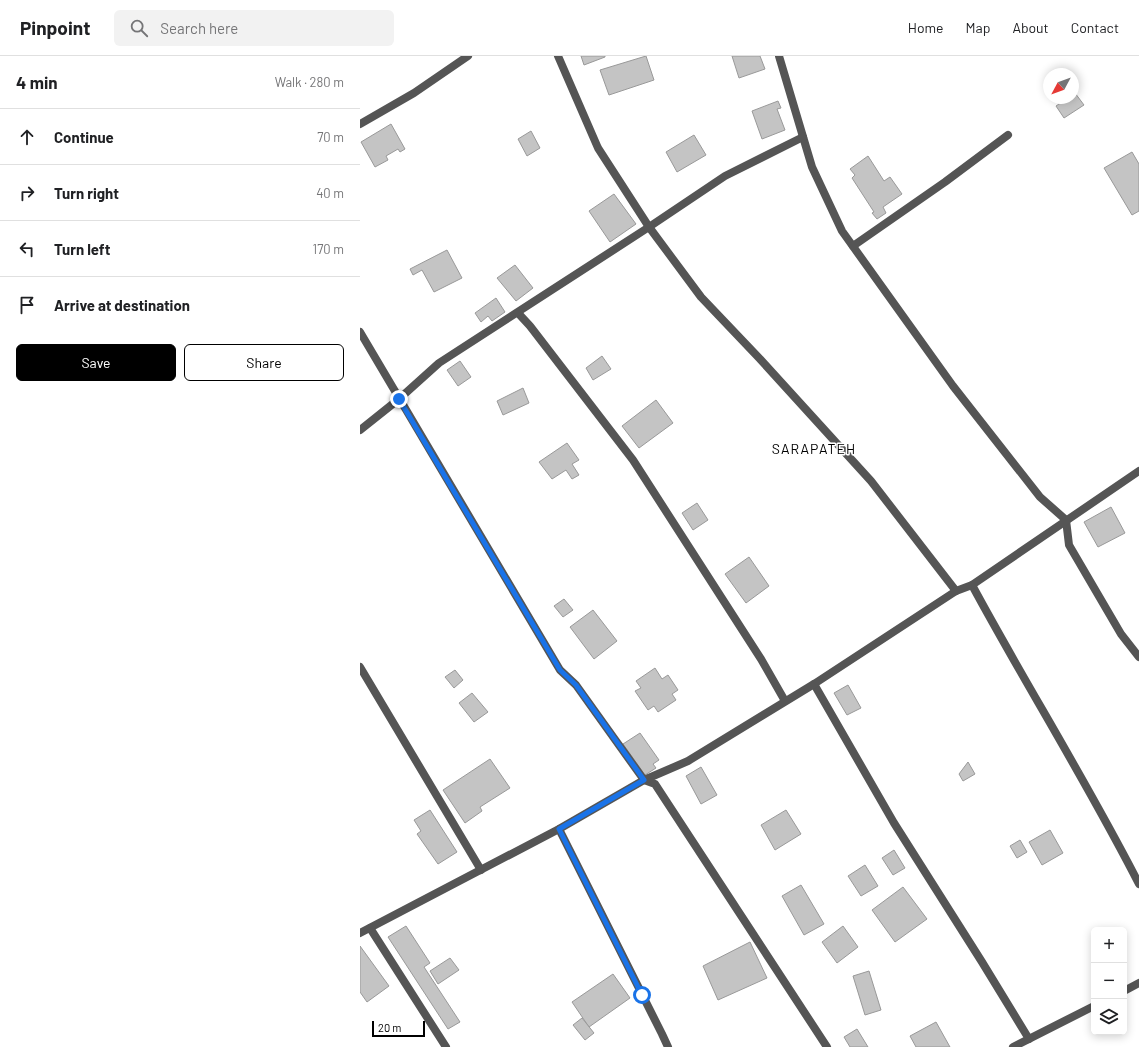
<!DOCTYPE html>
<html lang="en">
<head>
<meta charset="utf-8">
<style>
	body { margin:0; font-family:Barlow,sans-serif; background:#f2f2f2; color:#202124 }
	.controls { position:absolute; right:12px; bottom:12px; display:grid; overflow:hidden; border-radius:6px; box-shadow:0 2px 10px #0003 }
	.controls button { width:36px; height:36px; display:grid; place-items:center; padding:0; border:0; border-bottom:1px solid #e0e0e0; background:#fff; color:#202124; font:20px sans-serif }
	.compass { position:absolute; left:683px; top:12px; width:36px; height:36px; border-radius:50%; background:#fff; box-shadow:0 2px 10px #0003; rotate:229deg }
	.scale { position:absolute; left:12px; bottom:10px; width:53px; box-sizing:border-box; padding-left:4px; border:2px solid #000; border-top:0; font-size:11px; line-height:14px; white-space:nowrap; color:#000; -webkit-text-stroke:3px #fff; paint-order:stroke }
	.stop { position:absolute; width:12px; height:12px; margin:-9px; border:3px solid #1a73e8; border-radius:50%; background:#fff }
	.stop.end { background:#1a73e8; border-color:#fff; box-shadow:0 1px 4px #0008 }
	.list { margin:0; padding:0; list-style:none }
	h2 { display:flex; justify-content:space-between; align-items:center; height:52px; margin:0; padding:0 16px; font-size:17px }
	h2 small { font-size:13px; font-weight:400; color:#757577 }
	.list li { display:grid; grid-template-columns:26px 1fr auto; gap:12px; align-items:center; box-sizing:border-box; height:56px; padding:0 16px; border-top:1px solid #e0e0e0 }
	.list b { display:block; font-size:15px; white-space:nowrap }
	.list em { font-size:13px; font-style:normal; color:#757577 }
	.actions { display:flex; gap:8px; padding:12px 16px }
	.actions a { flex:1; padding:9px 0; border:1px solid #000; border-radius:6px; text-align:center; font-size:14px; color:#000 }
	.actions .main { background:#000; color:#fff }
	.icon { flex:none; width:22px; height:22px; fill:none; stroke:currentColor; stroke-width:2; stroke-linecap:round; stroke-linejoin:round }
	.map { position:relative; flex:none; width:779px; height:991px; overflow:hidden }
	header { display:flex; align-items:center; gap:24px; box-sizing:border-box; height:56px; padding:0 20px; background:#fff; border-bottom:1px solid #e0e0e0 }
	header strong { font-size:19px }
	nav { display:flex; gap:22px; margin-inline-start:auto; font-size:14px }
	.search { width:280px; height:36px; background:#f2f2f2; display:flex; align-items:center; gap:10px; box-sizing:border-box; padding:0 14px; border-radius:6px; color:#757577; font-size:15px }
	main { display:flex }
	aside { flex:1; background:#fff }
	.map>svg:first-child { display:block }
	.building { fill:#c4c4c4; stroke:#999 }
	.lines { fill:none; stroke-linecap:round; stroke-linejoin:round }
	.minor { stroke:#555; stroke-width:8 }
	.route { stroke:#1a73e8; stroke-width:5 }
	.labels { text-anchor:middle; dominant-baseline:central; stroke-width:3; stroke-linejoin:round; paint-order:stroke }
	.quarter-label { font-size:14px; letter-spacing:1px; fill:#000; stroke:#fff }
</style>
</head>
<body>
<header>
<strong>Pinpoint</strong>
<div class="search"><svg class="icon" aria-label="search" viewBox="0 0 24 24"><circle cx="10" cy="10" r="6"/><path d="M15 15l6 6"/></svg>Search here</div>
<nav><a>Home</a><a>Map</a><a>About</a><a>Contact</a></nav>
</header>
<main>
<aside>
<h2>4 min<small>Walk · 280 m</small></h2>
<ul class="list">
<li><svg class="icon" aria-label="ahead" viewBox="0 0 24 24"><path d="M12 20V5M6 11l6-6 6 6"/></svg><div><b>Continue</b></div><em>70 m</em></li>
<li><svg class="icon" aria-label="right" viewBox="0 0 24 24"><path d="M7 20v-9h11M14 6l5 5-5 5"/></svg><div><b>Turn right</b></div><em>40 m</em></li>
<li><svg class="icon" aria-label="left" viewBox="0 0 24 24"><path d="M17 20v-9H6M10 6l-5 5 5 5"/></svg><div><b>Turn left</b></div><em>170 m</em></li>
<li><svg class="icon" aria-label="arrive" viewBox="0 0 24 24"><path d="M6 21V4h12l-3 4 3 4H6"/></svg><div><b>Arrive at destination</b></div></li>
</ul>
<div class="actions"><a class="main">Save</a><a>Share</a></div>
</aside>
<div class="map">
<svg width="779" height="991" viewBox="0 0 779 991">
	<rect width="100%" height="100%" fill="#fff"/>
	<g class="building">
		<path d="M221,0H245V1L224,9Z"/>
		<path d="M286,0L294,24L249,39L240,14Z"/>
		<path d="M372,0H400L405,13L379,22Z"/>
		<path d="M715,37L724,49L704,62L696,50L708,42H713V39Z"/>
		<path d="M418,45L421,52L417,53L425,74L402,83L392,55Z"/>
		<path d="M31,68L45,93L40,96L38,93L26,100L28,104L15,111L1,86Z"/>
		<path d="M171,75L180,92L167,100L158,83Z"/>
		<path d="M334,79L346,99L317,116L306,96Z"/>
		<path d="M772,96L779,108V155L772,159L744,112Z"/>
		<path d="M508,100L524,125L530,121L542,138L523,151L526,157L517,163L512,157L514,156L492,122L495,119L490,113Z"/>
		<path d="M254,138L276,168L250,186L229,155Z"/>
		<path d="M87,194L102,222L74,236L62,214L53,219L50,213Z"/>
		<path d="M155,209L173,232L156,245L137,222Z"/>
		<path d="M136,242L145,256L132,265L128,260L121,266L115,257Z"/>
		<path d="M242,300L251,313L233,324L226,312Z"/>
		<path d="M100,305L111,321L98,330L87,314Z"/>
		<path d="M163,332L169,347L143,359L137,345Z"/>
		<path d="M296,344L313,367L279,392L262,370Z"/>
		<path d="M207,387L219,404L212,408L219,419L212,423L206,414L192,423L179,406Z"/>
		<path d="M337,447L348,464L333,474L322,457Z"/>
		<path d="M751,451L765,477L738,491L724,466Z"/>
		<path d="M389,501L409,530L386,547L365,518Z"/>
		<path d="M204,543L213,554L203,561L194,550Z"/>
		<path d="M233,554L257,585L234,603L210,571Z"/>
		<path d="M295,612L302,623L308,619L318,634L312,638L316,644L298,656L294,650L288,654L275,635L281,632L276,625Z"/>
		<path d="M95,614L103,624L94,632L85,621Z"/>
		<path d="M488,629L501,652L487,659L474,637Z"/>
		<path d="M112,637L128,656L114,666L99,647Z"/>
		<path d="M280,677L299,704L293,708L296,712L285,719L263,688Z"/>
		<path d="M130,703L150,732L120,751L122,755L105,767L83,734Z"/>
		<path d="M608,706L615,718L603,725L599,718Z"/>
		<path d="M341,711L357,739L341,748L326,720Z"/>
		<path d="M70,754L97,796L78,808L57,778L61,775L54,764Z"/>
		<path d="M426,754L441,778L415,794L401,769Z"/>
		<path d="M690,774L703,797L682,809L669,786Z"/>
		<path d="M660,784L667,796L657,802L650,790Z"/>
		<path d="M534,794L545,812L533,819L522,802Z"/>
		<path d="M505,809L518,830L501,840L488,820Z"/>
		<path d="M441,829L464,868L444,879L422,840Z"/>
		<path d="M543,831L567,863L535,886L512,854Z"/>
		<path d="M46,870L70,907L64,911L100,966L88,973L28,881Z"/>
		<path d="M483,870L498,891L477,907L462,886Z"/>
		<path d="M390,886L407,922L358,944L343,910Z"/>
		<path d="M0,890L29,930L7,946L0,936Z"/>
		<path d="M90,902L99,914L78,928L70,915Z"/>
		<path d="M509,915L521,954L505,959L493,920Z"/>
		<path d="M253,918L270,942L229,971L212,946Z"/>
		<path d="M222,962L234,977L225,984L213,969Z"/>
		<path d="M576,966L590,991H556L550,980Z"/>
		<path d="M497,973L508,991H490L484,981Z"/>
	</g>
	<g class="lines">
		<g class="minor">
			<path d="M198,0L238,92L289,171L341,241L400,303L511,425L596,535"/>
			<path d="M419,0L452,111L482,175L593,330L680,441L706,464L709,489L761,578L779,601"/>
			<path d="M0,68L54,37L108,0"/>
			<path d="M493,190L585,126L648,79"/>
			<path d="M158,257L170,270L273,404L401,603L425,645"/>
			<path d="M0,276L200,614L216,629L284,724L295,728L467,991"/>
			<path d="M0,374L39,343L79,307L289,171L365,120L443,81"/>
			<path d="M612,529C666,629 727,726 779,828"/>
			<path d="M0,611L121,814"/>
			<path d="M454,628L534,767L622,906L669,983"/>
			<path d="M199,773L302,978L308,991"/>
			<path d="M10,872L86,991"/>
			<path d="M0,877L199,773L284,724L328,705L454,628L596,535L612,529L779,415"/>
			<path d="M764,935L779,927"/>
			<path d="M653,991L734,950"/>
		</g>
	</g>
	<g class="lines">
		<path class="route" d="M39,343L200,614L216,629L284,724L199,773L282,939"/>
	</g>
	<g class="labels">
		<g class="quarter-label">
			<text x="454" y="392">SARAPATEH</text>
		</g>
	</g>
</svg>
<div class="controls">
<button>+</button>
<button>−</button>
<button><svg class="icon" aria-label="layers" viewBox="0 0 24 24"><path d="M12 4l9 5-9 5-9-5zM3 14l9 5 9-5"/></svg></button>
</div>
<svg class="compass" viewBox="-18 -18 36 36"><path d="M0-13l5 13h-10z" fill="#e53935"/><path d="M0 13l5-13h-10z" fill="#757577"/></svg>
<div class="scale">20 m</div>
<div class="stop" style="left:282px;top:939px"></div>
<div class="stop end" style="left:39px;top:343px"></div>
</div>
</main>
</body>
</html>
